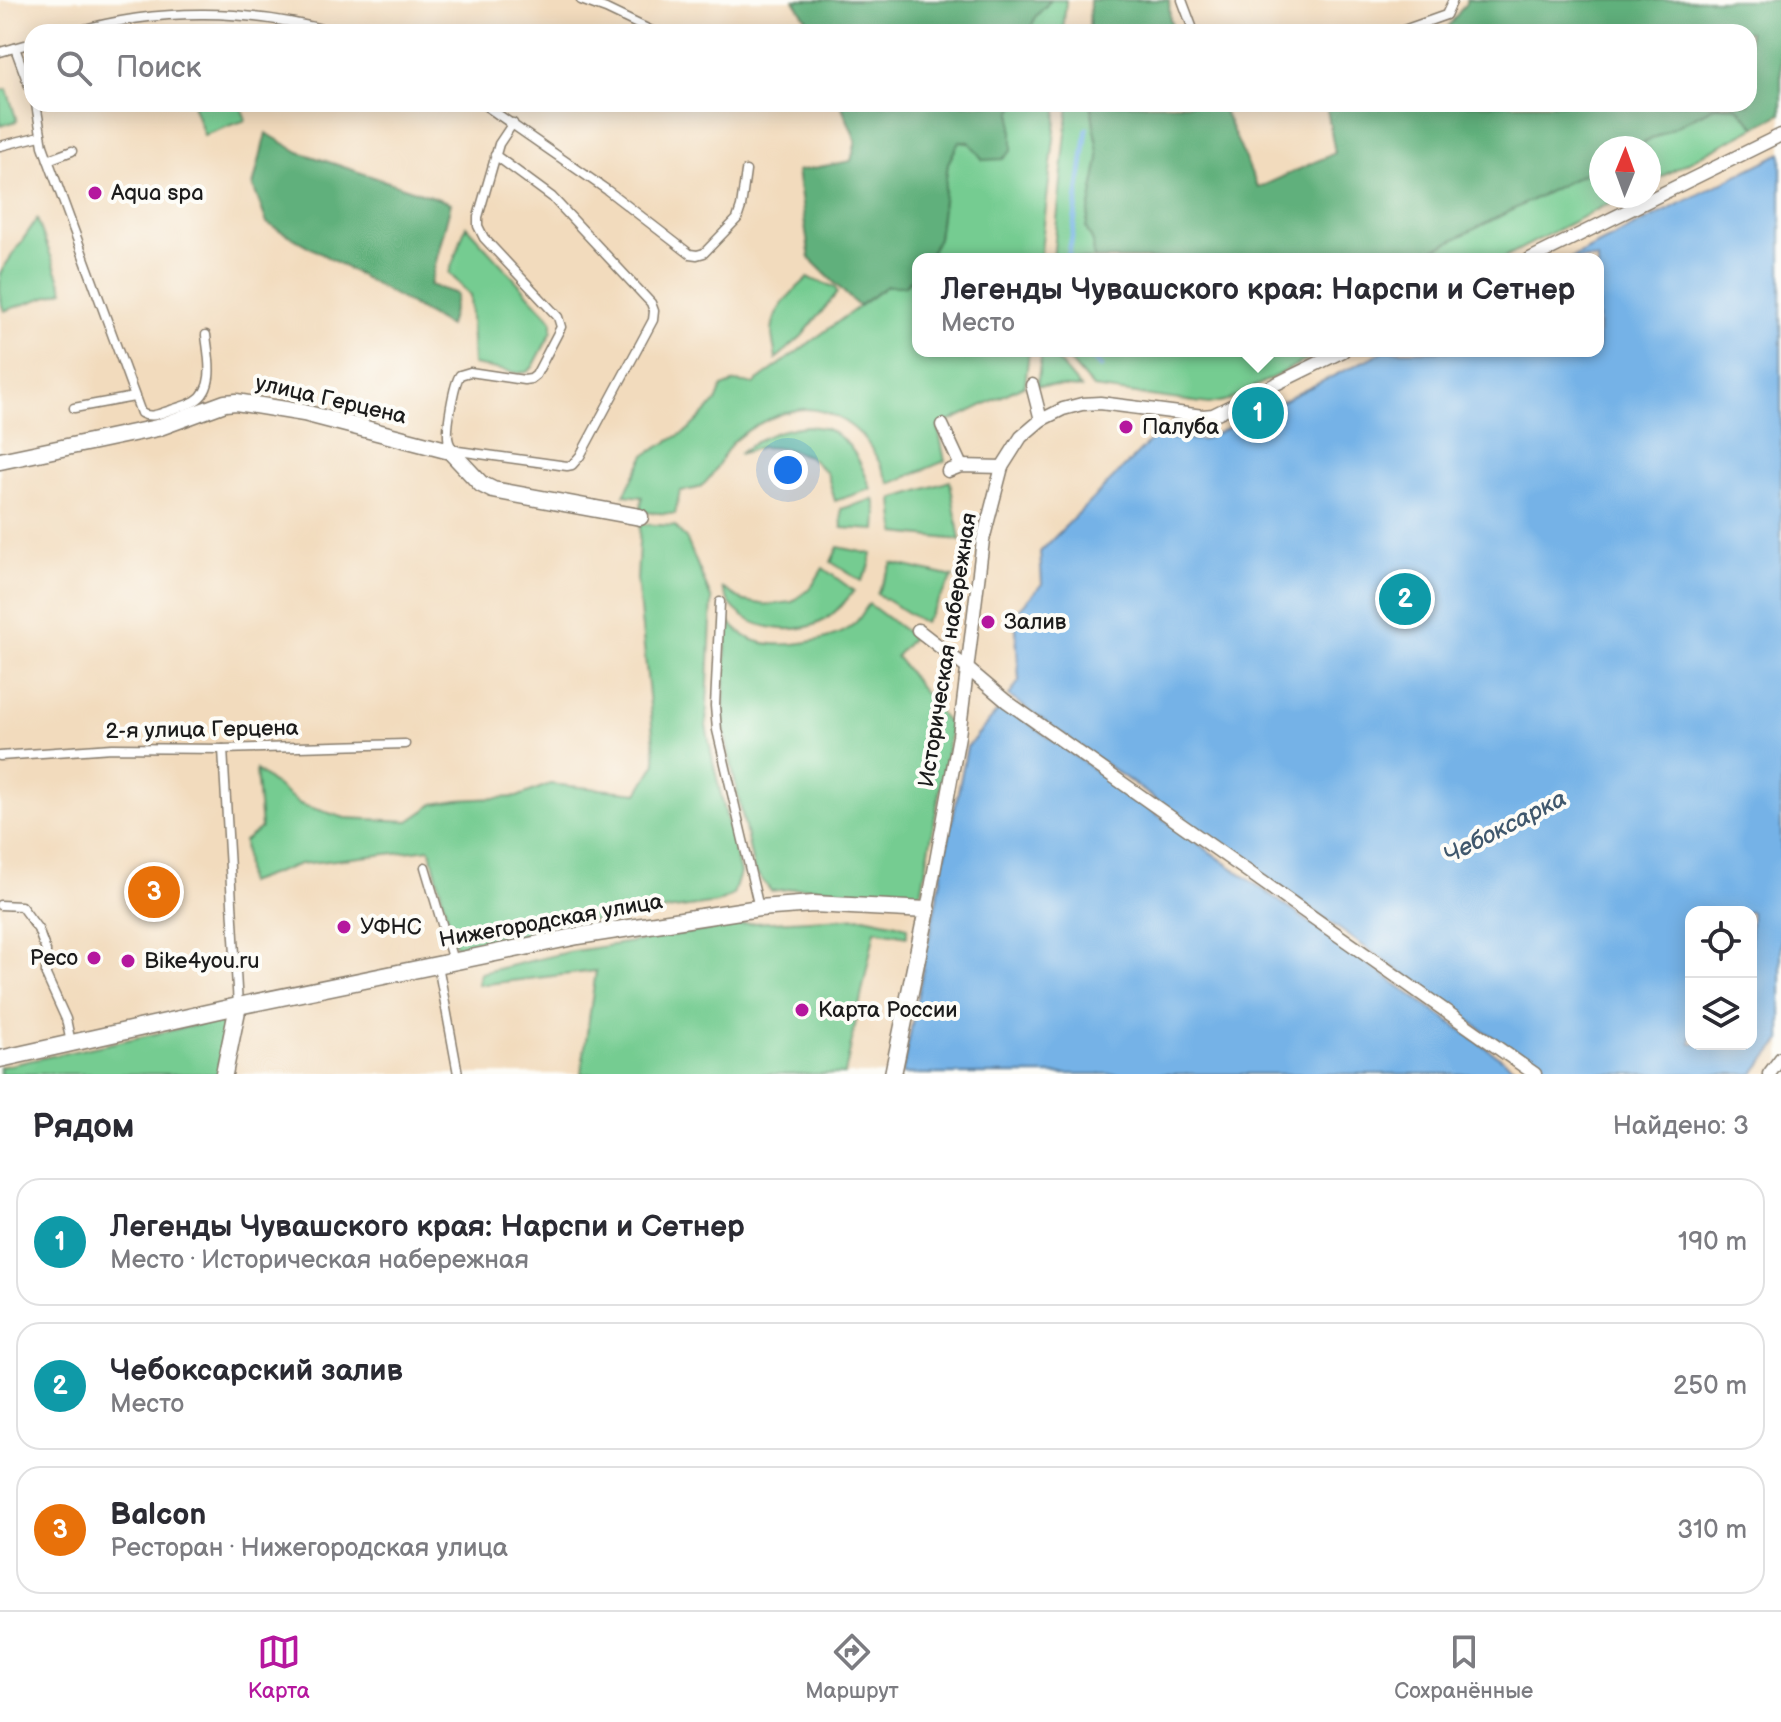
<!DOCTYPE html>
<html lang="ru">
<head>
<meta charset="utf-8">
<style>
	body { margin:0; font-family:"Balsamiq Sans",sans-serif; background:#f7f7f7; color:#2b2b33 }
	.controls { position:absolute; right:24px; bottom:24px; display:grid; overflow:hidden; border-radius:16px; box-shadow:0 4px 20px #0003 }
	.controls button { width:72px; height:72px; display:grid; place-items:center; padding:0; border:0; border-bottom:2px solid #e1e1e2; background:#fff; color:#2b2b33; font:40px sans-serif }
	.compass { position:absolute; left:1589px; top:136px; width:72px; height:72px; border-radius:50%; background:#fff; box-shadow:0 4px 20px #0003; rotate:1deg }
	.you { position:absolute; left:788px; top:470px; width:28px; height:28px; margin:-20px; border:6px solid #fff; border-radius:50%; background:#1a73e8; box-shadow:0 0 0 12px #1a73e833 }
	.badge { display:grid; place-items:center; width:52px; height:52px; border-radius:50%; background:#b5179e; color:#fff; font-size:26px; font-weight:700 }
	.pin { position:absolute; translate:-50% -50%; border:4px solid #fff; box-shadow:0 2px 8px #0006 }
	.popup { position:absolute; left:912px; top:253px; width:692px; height:104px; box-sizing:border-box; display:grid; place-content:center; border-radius:16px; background:#fff; filter:drop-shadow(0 2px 6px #0005); font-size:26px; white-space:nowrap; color:#7c7c81 }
	.popup b { font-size:30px; color:#2b2b33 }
	.popup::after { content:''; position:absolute; left:50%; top:100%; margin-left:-16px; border:16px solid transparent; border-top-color:#fff }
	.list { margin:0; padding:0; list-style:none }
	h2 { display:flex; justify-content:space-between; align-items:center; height:104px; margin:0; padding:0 32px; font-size:34px }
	h2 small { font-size:26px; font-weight:400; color:#7c7c81 }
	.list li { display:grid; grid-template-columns:52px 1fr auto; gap:24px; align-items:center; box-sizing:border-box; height:128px; margin:0 16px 16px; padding:0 16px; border:2px solid #e1e1e2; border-radius:24px }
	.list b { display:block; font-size:30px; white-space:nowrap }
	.list p { margin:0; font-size:26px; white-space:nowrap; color:#7c7c81 }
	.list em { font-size:26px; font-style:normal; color:#7c7c81 }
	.icon { flex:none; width:44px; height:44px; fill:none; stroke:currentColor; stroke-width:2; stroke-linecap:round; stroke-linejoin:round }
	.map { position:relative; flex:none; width:1781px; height:1074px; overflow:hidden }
	.search { position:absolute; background:#fff; box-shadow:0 4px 20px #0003; left:24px; right:24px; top:24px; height:88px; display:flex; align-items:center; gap:20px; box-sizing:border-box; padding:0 28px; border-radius:24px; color:#7c7c81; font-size:30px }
	.sheet { height:536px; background:#fff }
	nav { display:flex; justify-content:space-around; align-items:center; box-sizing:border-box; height:112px; border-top:2px solid #e1e1e2; background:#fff; font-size:22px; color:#7c7c81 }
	nav a { display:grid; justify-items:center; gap:4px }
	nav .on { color:#b5179e }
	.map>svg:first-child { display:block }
	.green { fill:#75cc91; stroke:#487456; stroke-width:2 }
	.forest { fill:#60b07b; stroke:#3e664c; stroke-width:2 }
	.water { fill:#75b2e7; stroke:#486782; stroke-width:2; fill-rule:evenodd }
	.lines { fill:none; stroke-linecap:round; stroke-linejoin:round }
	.stream { stroke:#75b2e7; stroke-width:5 }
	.service-casing { stroke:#877c6c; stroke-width:11 }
	.pedestrian-casing { stroke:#877c6c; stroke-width:15 }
	.minor-casing { stroke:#877c6c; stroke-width:19 }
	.service { stroke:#fff; stroke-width:8 }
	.pedestrian { stroke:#fff; stroke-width:12 }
	.minor { stroke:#fff; stroke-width:16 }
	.poi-dot { fill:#b5179e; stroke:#fdfcf7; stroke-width:3 }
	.labels { text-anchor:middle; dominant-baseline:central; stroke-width:8; stroke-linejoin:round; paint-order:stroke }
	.poi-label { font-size:22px; fill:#1c1c1c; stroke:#fdfcf7; text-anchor:start }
	.street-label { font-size:22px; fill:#1c1c1c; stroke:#fdfcf7 }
	.water-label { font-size:24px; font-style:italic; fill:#40586d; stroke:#fdfcf7 }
</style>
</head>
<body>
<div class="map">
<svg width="1781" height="1074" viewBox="0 0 1781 1074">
	<rect width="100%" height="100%" fill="#fdfcf7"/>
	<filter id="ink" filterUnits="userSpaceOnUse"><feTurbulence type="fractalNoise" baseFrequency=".0125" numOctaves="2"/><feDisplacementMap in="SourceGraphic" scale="16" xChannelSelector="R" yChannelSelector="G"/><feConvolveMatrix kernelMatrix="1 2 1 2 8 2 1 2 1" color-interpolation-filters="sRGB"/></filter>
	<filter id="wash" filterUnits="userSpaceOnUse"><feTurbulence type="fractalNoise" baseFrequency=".006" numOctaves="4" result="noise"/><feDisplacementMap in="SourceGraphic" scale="32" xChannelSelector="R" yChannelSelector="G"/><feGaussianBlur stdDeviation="1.8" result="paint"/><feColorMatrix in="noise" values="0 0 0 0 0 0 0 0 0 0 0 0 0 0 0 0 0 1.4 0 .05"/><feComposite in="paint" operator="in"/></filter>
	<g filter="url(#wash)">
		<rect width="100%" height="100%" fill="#f2dbbd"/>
		<g class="green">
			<path d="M1051,0H1066L1063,32H1029L1036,16Z"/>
			<path d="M7,89L17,121L0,126V91Z"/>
			<path d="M193,104H240L246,120L204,135Z"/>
			<path d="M1016,104H1058L1040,259H927L938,238L948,163L959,142L1012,149V111Z"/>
			<path d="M1069,104H1091L1099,159L1086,228L1093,242L1094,259H1053Z"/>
			<path d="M1716,106L1737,107L1756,127L1649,183V148H1634Z"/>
			<path d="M1601,165V196H1623L1501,259H1415Z"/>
			<path d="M37,219L64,291L4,311L0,300V273Z"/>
			<path d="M466,226L552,320V331L533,367L527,372L518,373L473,365L470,295L449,273Z"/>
			<path d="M918,273V351H1029L1025,385L938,427L945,461L890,484C883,469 876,454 866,441C851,421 820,405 796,410C776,414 751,426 735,440C722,452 714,480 698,488C693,490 685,490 680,491L675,514L640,512L642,497L624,495L645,455L688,430L716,402L722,387L735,382L753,384L887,286H904Z"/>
			<path d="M808,278L835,287L837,293L802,336L776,359C775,350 772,340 772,332C773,308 792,292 808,278Z"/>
			<path d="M1042,351H1049L1081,388L1037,385Z"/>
			<path d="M1061,351H1323L1229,400L1209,404L1093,388Z"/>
			<path d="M807,426C813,427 820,427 826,429C852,439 862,465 871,489L835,501L827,473L808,456L784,448L761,447L739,454C762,436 778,429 807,426Z"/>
			<path d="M950,481L960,540L896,533L893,499Z"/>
			<path d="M874,499L877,514L876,530L842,528L841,509Z"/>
			<path d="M640,524L675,526L687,540L712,600L706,725L713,762L740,873L733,895L717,903L566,924L465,950L458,949L454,943L430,849L300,864L247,883L244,841L261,828L256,770L300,804L345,818L409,821L434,804L458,800L517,797L550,784L638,793L656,763L637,580Z"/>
			<path d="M838,547L872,554L869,568L861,581L831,562Z"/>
			<path d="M892,563L953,577L924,623L877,594Z"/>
			<path d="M823,568L854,591C845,602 835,614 823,621C794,636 751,630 731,605C727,600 725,593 722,588L744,601L768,605L792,602L811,588Z"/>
			<path d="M869,604L913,637L896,656L951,727L922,890L916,895L903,896L809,887L771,891L754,870L723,725L727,619C735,630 743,637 756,641C781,649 834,642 854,624C860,619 864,610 869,604Z"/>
			<path d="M864,917L893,923L907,927V936L875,930L845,1074H581L596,971L478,985L480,973L568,952L753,923Z"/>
			<path d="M215,1021L223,1023L225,1032L217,1074H0V1067Z"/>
		</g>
		<g class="forest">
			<path d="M794,0H1051L1036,16L1029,32H815Z"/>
			<path d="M1090,0H1169L1170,20L1175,32H1089Z"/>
			<path d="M1466,0H1781V114L1756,127L1737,107L1716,106L1634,148H1601V165L1415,259H1094L1093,242L1086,228L1099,159L1091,104H1221L1258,188L1335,153L1326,104H1749V32H1444L1466,3Z"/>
			<path d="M841,104H1016L1012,111V150L1003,159L983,160L969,142H959L948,163L938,238L927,259H918V273L904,286H887L858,306L810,259L797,171L851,161L856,141Z"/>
			<path d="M266,133L299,152L451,203L430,285L457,294L449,326L267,223L253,186Z"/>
		</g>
		<g class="water">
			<path d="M1781,153V1040L1753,1074H1545L1009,696L1019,681L1015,614L1042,584L1040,552L1153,438L1203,440L1384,351H1598V259H1569ZM1691,912H1751V1044H1691Z"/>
			<path d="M1003,705L1523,1074H902L967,747Z"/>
		</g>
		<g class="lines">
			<g class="stream">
				<path d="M1068,259L1074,225L1087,129"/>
				<path d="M1086,351L1101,367"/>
			</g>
		</g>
	</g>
	<g filter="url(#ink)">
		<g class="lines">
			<defs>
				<g id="service">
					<path d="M581,0L606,9L654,32"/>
					<path d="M1182,0L1194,32"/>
					<path d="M74,32C159,7 249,9 334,32"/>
					<path d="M1398,32L1446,15L1453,0"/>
					<path d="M15,48L32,94"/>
					<path d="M0,52L32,43"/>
					<path d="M36,104L43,146L141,413C151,419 160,413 171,410C179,407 188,405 195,401C217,388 208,355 206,335"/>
					<path d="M483,104L607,190L690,254L697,255L704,253L737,219L741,207L746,171"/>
					<path d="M0,146L40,136"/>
					<path d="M495,155L552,197L651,303L654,311L653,320L580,456L572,465L567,466L458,451C453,448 451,448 449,442C445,432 454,383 460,375L470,372L524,380L531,379L536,375L561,327L558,317L484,238L478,226V217L499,144L513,123"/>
					<path d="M48,160L72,151"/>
					<path d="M74,408L134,397"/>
					<path d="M720,602L715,706L717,730L759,908"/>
					<path d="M223,749L238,1006"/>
					<path d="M0,756L112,748L223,749L405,744"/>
					<path d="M425,867L453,961"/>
					<path d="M0,905L21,906L38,929L46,951V975L66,1019L71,1043"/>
					<path d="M438,965L458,1074"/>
				</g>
				<g id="pedestrian">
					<path d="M1530,259L1781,135"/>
					<path d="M1032,385L1041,420"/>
					<path d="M942,425L961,466"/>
					<path d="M948,471L961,466L1002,467"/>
					<path d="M918,630L967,668L1006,701L1535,1074"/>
					<path d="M927,910L959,736L983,540L1002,467L1021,437L1041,420L1063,409L1082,404L1100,403L1203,416L1213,415L1343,351"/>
					<path d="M1769,1074L1781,1058"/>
				</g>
				<g id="minor">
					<path d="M0,461L157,428L225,403L236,402L304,413L450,451L481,484L493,490L640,517"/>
					<path d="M0,1059L238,1006L578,936L759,908L813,904L927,910L893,1074"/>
					<path d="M224,1074L238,1006"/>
				</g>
			</defs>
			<use href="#service" class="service-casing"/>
			<use href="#pedestrian" class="pedestrian-casing"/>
			<use href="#minor" class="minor-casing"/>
			<use href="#service" class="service"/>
			<use href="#pedestrian" class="pedestrian"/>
			<use href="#minor" class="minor"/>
		</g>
	</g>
	<g class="poi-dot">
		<circle cx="95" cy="193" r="8"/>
		<circle cx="1126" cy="427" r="8"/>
		<circle cx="988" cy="622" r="8"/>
		<circle cx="344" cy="927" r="8"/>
		<circle cx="94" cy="958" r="8"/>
		<circle cx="128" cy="961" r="8"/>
		<circle cx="802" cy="1010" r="8"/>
	</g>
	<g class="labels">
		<g class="poi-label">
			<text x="111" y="193">Aqua spa</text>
			<text x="1142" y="427">Палуба</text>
			<text x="1004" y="622">Залив</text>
			<text x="360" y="927">УФНС</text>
			<text x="78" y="958" text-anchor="end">Ресо</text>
			<text x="144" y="961">Bike4you.ru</text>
			<text x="818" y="1010">Карта России</text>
		</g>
		<g class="street-label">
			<text transform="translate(331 400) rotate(13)">улица Герцена</text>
			<text transform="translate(948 650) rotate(-81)">Историческая набережная</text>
			<text transform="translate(202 730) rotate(-1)">2-я улица Герцена</text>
			<text transform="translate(551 921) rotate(-10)">Нижегородская улица</text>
		</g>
		<g class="water-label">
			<text transform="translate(1505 827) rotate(-27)">Чебоксарка</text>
		</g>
	</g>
</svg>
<div class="controls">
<button><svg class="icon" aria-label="locate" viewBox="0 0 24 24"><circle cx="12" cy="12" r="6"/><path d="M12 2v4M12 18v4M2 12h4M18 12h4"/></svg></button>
<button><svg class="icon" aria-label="layers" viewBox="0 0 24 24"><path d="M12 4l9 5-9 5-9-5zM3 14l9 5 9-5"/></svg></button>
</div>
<svg class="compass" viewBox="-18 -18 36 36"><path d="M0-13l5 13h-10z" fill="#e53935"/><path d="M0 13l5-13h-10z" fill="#7c7c81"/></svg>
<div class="you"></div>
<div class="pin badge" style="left:1258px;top:413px;background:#0f9aa8">1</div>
<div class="popup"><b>Легенды Чувашского края: Нарспи и Сетнер</b>Место</div>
<div class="pin badge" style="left:1405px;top:599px;background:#0f9aa8">2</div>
<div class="pin badge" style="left:154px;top:892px;background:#e8710a">3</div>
<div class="search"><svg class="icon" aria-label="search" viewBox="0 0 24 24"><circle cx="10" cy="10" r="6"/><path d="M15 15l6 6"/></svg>Поиск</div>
</div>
<section class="sheet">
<h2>Рядом<small>Найдено: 3</small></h2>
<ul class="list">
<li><span class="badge" style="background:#0f9aa8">1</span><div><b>Легенды Чувашского края: Нарспи и Сетнер</b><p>Место · Историческая набережная</p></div><em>190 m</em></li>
<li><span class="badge" style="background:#0f9aa8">2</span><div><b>Чебоксарский залив</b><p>Место</p></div><em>250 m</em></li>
<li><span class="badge" style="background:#e8710a">3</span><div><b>Balcon</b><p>Ресторан · Нижегородская улица</p></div><em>310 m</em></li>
</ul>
</section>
<nav>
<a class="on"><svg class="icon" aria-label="map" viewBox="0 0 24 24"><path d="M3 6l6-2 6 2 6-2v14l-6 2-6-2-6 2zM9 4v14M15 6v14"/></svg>Карта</a>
<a><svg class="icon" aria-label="directions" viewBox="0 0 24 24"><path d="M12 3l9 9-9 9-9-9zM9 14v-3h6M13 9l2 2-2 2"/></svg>Маршрут</a>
<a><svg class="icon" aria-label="saved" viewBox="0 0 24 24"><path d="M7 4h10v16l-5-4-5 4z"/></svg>Сохранённые</a>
</nav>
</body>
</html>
